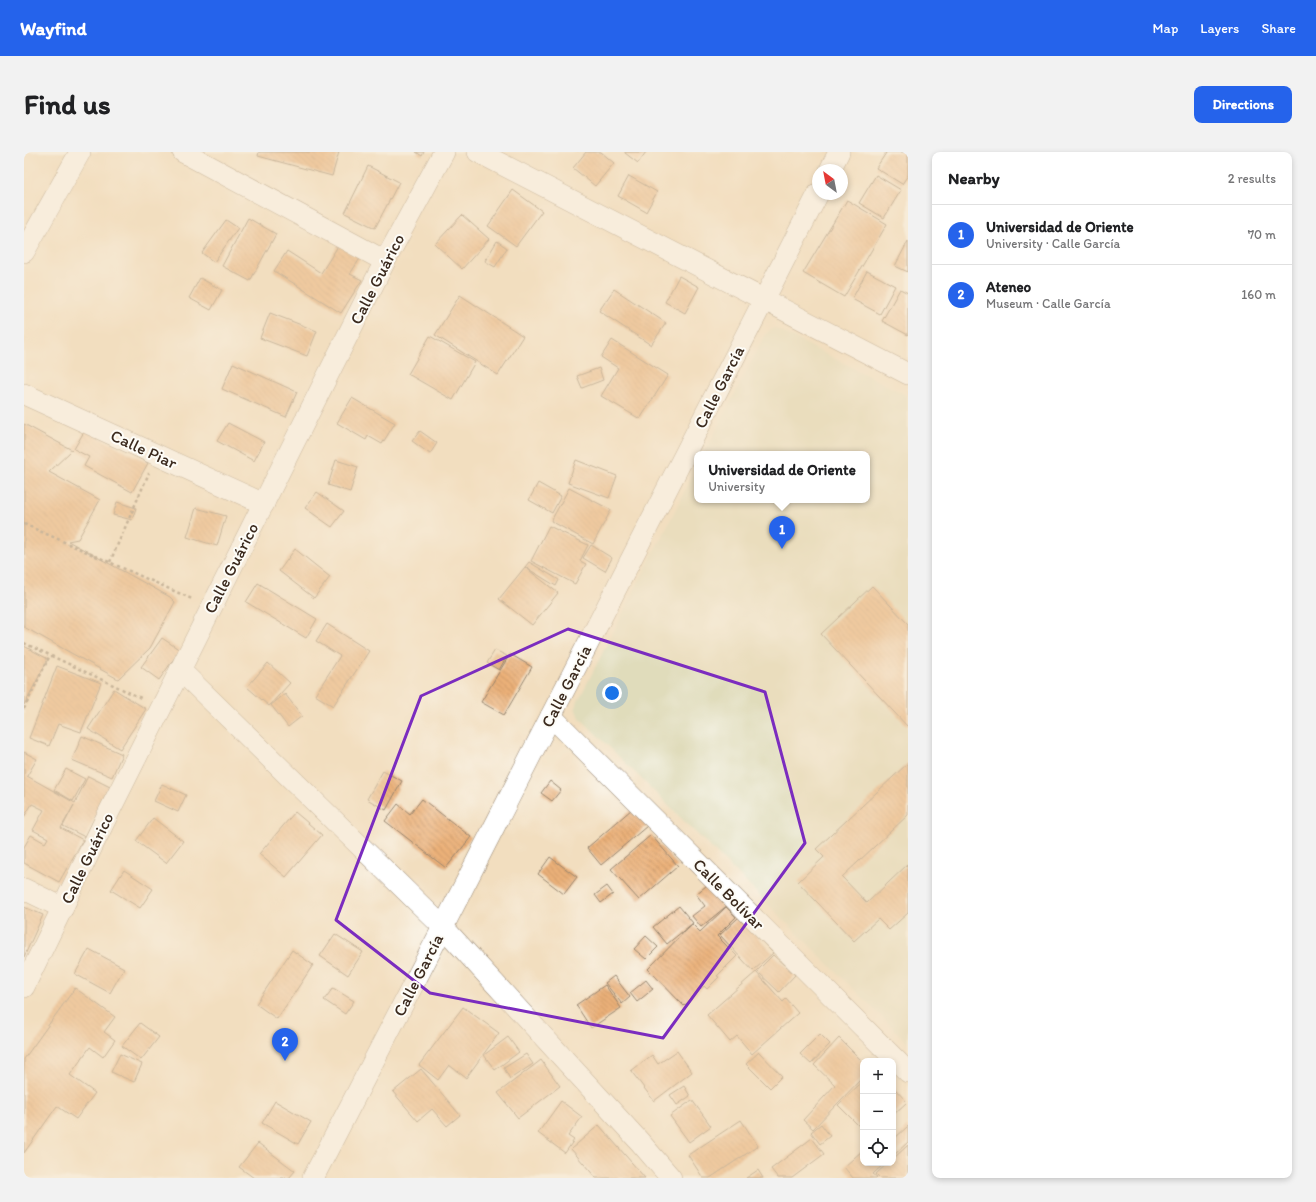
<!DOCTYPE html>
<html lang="en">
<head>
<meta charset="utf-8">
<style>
	body { margin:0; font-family:Itim,sans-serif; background:#f2f2f2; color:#202124 }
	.controls { position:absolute; right:12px; bottom:12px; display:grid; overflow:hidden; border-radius:8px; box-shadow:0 2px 6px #0003 }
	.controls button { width:36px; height:36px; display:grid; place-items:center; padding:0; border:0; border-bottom:1px solid #e0e0e0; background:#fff; color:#202124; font:20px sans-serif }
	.compass { position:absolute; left:788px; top:12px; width:36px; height:36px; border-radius:50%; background:#fff; box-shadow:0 2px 6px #0003; rotate:328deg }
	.you { position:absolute; left:588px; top:541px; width:14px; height:14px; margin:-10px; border:3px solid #fff; border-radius:50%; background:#1a73e8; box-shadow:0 0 0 6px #1a73e833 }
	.badge { display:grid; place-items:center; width:26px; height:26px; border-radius:50%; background:#2563eb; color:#fff; font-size:13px; font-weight:700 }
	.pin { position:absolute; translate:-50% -33px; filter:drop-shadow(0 1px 2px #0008) }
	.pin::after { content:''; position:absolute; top:21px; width:14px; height:12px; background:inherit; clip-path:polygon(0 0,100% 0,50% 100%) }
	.popup { position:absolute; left:670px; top:299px; width:176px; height:52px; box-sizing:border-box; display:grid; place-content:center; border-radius:8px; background:#fff; filter:drop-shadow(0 1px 3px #0005); font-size:13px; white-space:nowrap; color:#757577 }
	.popup b { font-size:15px; color:#202124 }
	.popup::after { content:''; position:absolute; left:50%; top:100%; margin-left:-8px; border:8px solid transparent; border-top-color:#fff }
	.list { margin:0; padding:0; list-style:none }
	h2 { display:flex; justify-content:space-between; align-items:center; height:52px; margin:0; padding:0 16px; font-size:17px }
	h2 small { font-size:13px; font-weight:400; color:#757577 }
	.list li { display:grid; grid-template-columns:26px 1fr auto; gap:12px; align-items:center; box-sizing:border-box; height:60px; padding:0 16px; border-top:1px solid #e0e0e0 }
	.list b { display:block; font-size:15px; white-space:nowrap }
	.list p { margin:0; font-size:13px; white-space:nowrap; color:#757577 }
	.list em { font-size:13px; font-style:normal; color:#757577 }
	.icon { flex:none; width:22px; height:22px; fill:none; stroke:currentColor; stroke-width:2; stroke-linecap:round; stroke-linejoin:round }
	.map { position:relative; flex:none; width:884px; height:1026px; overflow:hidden; border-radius:8px }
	header { display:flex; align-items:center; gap:24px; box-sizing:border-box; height:56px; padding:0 20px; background:#2563eb; color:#fff }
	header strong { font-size:19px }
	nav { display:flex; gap:22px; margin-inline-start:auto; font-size:14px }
	.intro { display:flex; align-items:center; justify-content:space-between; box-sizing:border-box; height:96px; padding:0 24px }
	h1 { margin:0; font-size:28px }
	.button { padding:10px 18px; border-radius:8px; background:#2563eb; color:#fff; font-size:14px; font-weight:700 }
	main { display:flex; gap:24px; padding:0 24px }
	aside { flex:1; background:#fff; border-radius:8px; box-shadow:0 2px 6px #0003 }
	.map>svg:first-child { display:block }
	.built { fill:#e0dcbb }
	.building { fill:url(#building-back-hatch) }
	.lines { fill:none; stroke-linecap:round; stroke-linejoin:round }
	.minor-casing { stroke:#96846e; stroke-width:22 }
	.path { stroke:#96846e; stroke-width:2.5; stroke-dasharray:3 3; stroke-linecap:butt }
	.minor { stroke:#fff; stroke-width:21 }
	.marked { fill:none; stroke:#7b2cbf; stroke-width:3; stroke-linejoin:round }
	.labels { text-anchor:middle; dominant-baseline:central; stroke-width:4; stroke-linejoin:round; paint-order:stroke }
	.street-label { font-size:17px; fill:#3b2a1e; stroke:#fdfcf7 }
</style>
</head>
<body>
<header>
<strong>Wayfind</strong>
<nav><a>Map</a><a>Layers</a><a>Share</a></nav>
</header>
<div class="intro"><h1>Find us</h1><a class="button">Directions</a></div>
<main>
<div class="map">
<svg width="884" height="1026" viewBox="0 0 884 1026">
	<defs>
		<pattern id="building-back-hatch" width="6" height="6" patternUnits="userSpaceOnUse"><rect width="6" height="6" fill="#ebb078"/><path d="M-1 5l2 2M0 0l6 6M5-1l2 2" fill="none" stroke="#c08f62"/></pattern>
	</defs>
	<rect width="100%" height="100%" fill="#fdfcf7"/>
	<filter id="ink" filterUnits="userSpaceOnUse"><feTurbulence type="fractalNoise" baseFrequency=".025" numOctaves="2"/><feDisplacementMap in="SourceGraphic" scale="8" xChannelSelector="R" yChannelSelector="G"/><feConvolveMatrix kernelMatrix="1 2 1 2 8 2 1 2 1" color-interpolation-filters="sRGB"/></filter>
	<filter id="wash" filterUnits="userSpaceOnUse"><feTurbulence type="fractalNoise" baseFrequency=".012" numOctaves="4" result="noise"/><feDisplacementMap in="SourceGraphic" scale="16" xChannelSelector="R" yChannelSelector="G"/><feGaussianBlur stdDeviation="0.9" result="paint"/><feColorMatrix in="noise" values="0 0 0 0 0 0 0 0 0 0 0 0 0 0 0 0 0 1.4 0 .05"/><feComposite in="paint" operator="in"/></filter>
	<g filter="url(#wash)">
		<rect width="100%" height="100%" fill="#f2debf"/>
		<path class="built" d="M751,176L884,244V891L557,567L553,561L551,555L673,315V348H843V302H680L740,184L745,179Z"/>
		<g id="blocks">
			<g class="building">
				<path d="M235,0H315L308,24L234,4Z"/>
				<path d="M392,0H400L398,4Z"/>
				<path d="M562,0H577L590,11L571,34L549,16Z"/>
				<path d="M601,0H622L614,11L601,1Z"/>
				<path d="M860,0H884V23L878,32L852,16L862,1Z"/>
				<path d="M344,14L375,30L351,76L321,61Z"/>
				<path d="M852,23L877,38L860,66L835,51Z"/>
				<path d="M605,24L633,40L622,60L594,44Z"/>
				<path d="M489,38L518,59L492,94L464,74Z"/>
				<path d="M823,48L863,72L820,145L779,121Z"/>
				<path d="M438,63L465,87L438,117L411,92Z"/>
				<path d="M224,66L252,82L226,129L198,114Z"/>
				<path d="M202,68L214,76L190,110L178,101Z"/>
				<path d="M473,89L483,96L471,115L461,109Z"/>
				<path d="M884,89V120L871,114Z"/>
				<path d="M316,91L337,105L326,122L338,128L317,161L250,119L263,99L297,121Z"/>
				<path d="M843,119L871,134L856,162L828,147Z"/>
				<path d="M655,124L675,135L661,161L641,150Z"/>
				<path d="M176,126L198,138L187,158L165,146Z"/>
				<path d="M590,137L642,171L627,193L575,159Z"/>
				<path d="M876,137L884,141V183L858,169Z"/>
				<path d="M436,143L499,184L474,223L411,183Z"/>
				<path d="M246,161L293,179L283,204L236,186Z"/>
				<path d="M406,184L451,210L429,248L384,222Z"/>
				<path d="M588,188L644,223L616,267L577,244L594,216L577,205Z"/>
				<path d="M209,211L273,240L262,265L198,237Z"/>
				<path d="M575,216L579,228L558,236L553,224Z"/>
				<path d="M328,246L371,271L358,292L344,284L342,288L313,271Z"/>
				<path d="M204,271L240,290L230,309L193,289Z"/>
				<path d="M0,272L48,298L25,320L76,348L54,387L44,389L146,445L151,450L126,496L94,527L0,475Z"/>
				<path d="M61,278L124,311L108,340L60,314L65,305L50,297Z"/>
				<path d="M396,279L413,291L406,302L388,289Z"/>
				<path d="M312,308L334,315L326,340L304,333Z"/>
				<path d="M552,308L593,324L585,346L544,331Z"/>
				<path d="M514,331L537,344L528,361L505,348Z"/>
				<path d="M545,336L587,358L569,392L527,369Z"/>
				<path d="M293,340L320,359L308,375L281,356Z"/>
				<path d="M93,350L112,356L108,368L89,363Z"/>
				<path d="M172,356L202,364L193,394L163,385Z"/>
				<path d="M525,374L564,393L556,409L562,412L551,432L507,409Z"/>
				<path d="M567,393L588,406L581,419L559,406Z"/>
				<path d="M271,397L306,425L290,446L255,419Z"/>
				<path d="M505,410L535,428L532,434L501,415Z"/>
				<path d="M501,415L534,441L508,473L475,447Z"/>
				<path d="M234,431L293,467L282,486L222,450Z"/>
				<path d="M848,434L884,472V575L797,482Z"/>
				<path d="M303,472L345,499L309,554L291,543L316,504L292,489Z"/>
				<path d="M138,486L156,498L135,528L117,515Z"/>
				<path d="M0,494L24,507L0,553Z"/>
				<path d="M471,498L483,504L475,518L463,511Z"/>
				<path d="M486,502L508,515L480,563L457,550Z"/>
				<path d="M244,511L266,531L245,554L223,535Z"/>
				<path d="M33,514L77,531L57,580L34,572L25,594L5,586Z"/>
				<path d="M90,537L122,557L96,597L64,577Z"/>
				<path d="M261,542L278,564L264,575L247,553Z"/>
				<path d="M58,584L98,602L88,625L48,608Z"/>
				<path d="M0,600L13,607L3,624L51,651L64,624L86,635L61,685L39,674L50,653L37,676L59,688L35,730L0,711V695L7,683L21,691L24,686L9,678L20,658L8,652L0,665Z"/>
				<path d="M884,611V663L818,725L843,751L884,712V761L865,778L854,767L830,789L774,730L800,705L792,697Z"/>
				<path d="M42,617L61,627L49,649L30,638Z"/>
				<path d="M359,619L378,629L362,658L343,647Z"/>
				<path d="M526,629L537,638L528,649L517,641Z"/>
				<path d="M138,632L162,643L154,660L130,649Z"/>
				<path d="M398,647L447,685L422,716L361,669L374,652L386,662Z"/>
				<path d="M608,657L623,674L577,713L563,696Z"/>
				<path d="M271,660L298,683L262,725L235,702Z"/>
				<path d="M129,666L159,689L142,711L112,689Z"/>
				<path d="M627,683L654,714L615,748L587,717Z"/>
				<path d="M526,705L553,725L540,742L514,722Z"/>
				<path d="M100,718L129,737L116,756L87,738Z"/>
				<path d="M687,730L705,752L677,775L668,764L681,754L672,742Z"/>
				<path d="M583,734L589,742L577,751L571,743Z"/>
				<path d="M655,754L669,771L643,792L629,775Z"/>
				<path d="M0,755L19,763L0,805Z"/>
				<path d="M702,755L712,765L693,784L713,804L693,824L695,825L683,837L680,834L660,854L624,817L668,772L676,780Z"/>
				<path d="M715,765L749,801L729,819L696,783Z"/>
				<path d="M311,782L339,800L324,823L296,804Z"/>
				<path d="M622,784L634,795L622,807L610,797Z"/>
				<path d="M65,797L100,816L86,841L51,822Z"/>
				<path d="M268,798L289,813L253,867L232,852Z"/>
				<path d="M749,803L771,823L755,840L733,819Z"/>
				<path d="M732,820L759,850L762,847L774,861L728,902L713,884L706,890L683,863Z"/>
				<path d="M590,824L606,845L598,852L581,831Z"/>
				<path d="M622,828L629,837L613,850L606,841Z"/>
				<path d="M581,833L597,856L567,876L552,853Z"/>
				<path d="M51,836L91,865L80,880L91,888L79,905L66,895L46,923L71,941L52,967L33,954L0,1001V907Z"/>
				<path d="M309,836L330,849L321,862L300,848Z"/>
				<path d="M439,855L475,881L442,926L425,913L414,928L395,913Z"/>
				<path d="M116,871L135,885L117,908L98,894Z"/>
				<path d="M796,882L806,892L787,912L776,902Z"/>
				<path d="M484,885L495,900L471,918L460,903Z"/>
				<path d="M815,886L839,910V925L789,977L779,968L811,933L790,913Z"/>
				<path d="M653,899L668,920L630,949L607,919L628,903L634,912Z"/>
				<path d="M735,900L758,924L746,936L722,912Z"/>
				<path d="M96,902L118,912L110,930L87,920Z"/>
				<path d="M502,902L509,912L486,927L480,916Z"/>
				<path d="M517,908L536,934L494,966L474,941Z"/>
				<path d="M397,917L436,963L423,974L408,957L394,969L369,940Z"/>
				<path d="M839,929V972L836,975L814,953Z"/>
				<path d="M660,934L666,944L653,953L646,943Z"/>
				<path d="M869,935L883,950L869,963Z"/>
				<path d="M668,948L687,974L665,990L646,964Z"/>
				<path d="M251,949L287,970L274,992L238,971Z"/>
				<path d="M537,949L558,965L544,984L550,988L541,1001L514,981Z"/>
				<path d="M717,968L734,994L686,1026H679L664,1003Z"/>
				<path d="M797,972L806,984L796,992L787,980Z"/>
				<path d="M575,973L621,1026H572L547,997Z"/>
				<path d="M884,974V990L869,1004V988Z"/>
				<path d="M788,986L800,1002L768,1026H754L747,1017Z"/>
				<path d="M234,991L271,1019L265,1026H230L215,1015Z"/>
				<path d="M884,993V1026H856L852,1022L864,1011H869V1007Z"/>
				<path d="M839,998V1011H861L849,1022L853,1025L852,1026H829L820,1015Z"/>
				<path d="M734,1018L739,1026H722Z"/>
			</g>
		</g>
	</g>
	<g filter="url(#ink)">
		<use href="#blocks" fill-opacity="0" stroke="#96846e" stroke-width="1"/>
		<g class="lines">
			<defs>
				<g id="minor">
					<path d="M159,0L361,109"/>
					<path d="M454,0L884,222"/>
					<path d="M806,18L815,0"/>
					<path d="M0,100L56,0"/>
					<path d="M0,242L240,352"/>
					<path d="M156,518L419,775L616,990L647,1026"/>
					<path d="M527,564L884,920"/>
					<path d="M0,737L39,756"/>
					<path d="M0,835L85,660L361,109L420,0"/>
					<path d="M289,1026L419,775L794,42"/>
				</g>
			</defs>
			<use href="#minor" class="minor-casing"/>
			<g class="path">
				<path d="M0,372L168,447"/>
				<path d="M86,410L125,321"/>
				<path d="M0,491L119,547"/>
				<path d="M0,557L26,503"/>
			</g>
			<use href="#minor" class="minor"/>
		</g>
	</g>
	<path d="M0 0H884V1026H0ZM544,477L741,540L781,691L639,886L406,841L312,768L397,544Z" fill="#f2debf" fill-opacity=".55" fill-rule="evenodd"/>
	<path class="marked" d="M544,477L741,540L781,691L639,886L406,841L312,768L397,544Z"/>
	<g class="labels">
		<g class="street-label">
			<text transform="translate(353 127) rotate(-63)">Calle Guárico</text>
			<text transform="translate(695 235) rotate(-63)">Calle García</text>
			<text transform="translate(120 297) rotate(25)">Calle Piar</text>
			<text transform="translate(207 416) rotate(-63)">Calle Guárico</text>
			<text transform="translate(542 534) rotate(-63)">Calle García</text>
			<text transform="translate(63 706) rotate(-64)">Calle Guárico</text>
			<text transform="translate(705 742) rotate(45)">Calle Bolívar</text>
			<text transform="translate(394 823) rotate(-63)">Calle García</text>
		</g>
	</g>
</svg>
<div class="controls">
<button>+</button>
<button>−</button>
<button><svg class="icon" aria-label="locate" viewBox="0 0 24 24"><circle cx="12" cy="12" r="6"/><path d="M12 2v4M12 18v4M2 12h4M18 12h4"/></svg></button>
</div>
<svg class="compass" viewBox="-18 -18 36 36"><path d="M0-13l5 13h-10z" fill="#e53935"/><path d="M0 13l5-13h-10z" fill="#757577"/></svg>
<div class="you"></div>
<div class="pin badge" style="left:758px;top:397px">1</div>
<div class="popup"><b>Universidad de Oriente</b>University</div>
<div class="pin badge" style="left:261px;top:909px">2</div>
</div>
<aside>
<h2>Nearby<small>2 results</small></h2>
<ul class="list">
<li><span class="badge">1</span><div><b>Universidad de Oriente</b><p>University · Calle García</p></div><em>70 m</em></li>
<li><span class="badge">2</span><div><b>Ateneo</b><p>Museum · Calle García</p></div><em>160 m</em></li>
</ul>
</aside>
</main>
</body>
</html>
